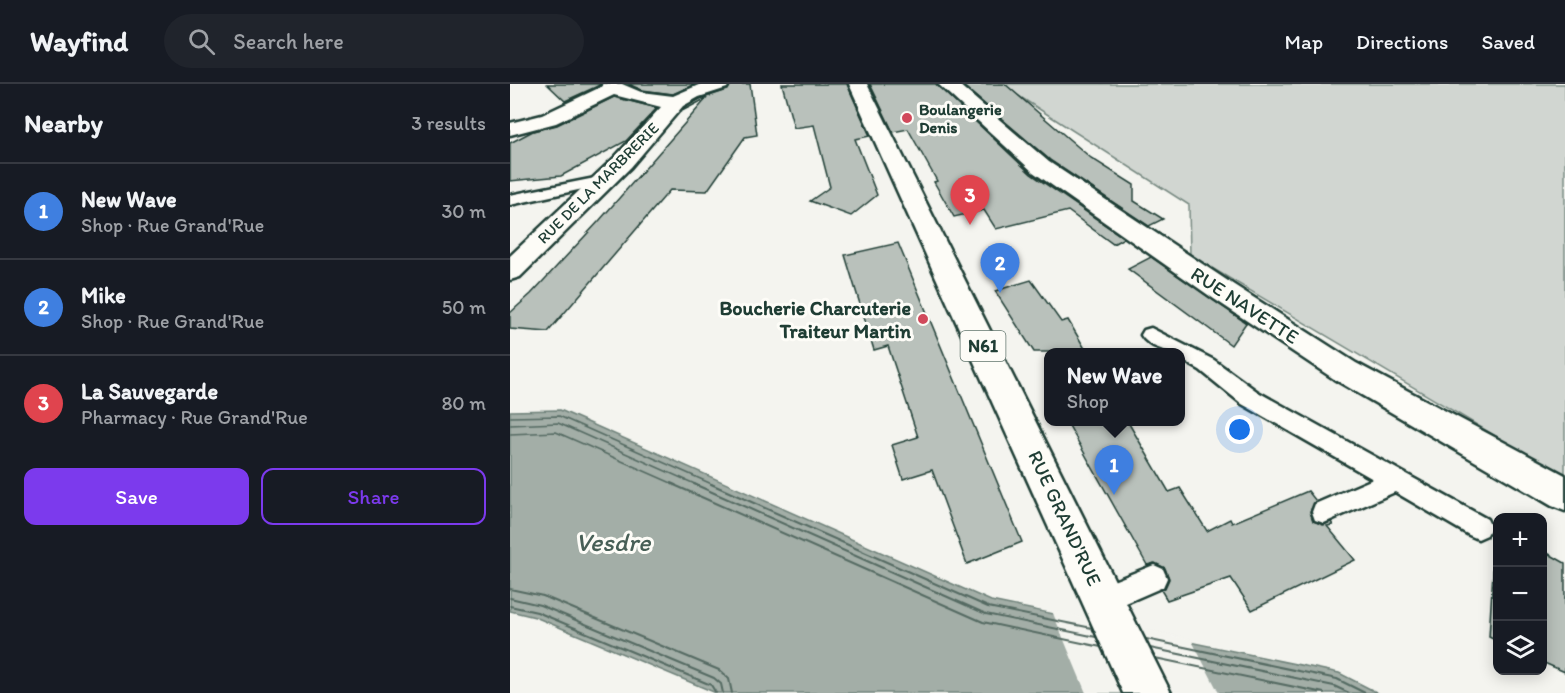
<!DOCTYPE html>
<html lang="en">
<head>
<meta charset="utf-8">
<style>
	body { margin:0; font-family:Itim,sans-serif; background:#20242c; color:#f1f3f6 }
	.controls { position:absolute; right:18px; bottom:18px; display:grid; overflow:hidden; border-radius:12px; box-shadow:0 3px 15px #0003 }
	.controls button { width:54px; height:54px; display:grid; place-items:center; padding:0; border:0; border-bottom:2px solid #363941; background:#171b24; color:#f1f3f6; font:30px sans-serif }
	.you { position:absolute; left:730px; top:346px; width:21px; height:21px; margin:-15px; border:4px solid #fff; border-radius:50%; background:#1a73e8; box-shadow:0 0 0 9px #1a73e833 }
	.badge { display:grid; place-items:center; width:39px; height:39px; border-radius:50%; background:#7c3aed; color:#fff; font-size:20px; font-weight:700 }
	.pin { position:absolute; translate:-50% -50px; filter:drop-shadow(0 2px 3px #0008) }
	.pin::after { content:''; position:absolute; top:32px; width:21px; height:18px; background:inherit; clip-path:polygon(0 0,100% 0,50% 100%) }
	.popup { position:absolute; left:534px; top:264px; width:141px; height:78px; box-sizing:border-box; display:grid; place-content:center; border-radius:12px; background:#171b24; filter:drop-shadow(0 2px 4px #0005); font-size:20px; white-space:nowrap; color:#9ea1a6 }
	.popup b { font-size:22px; color:#f1f3f6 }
	.popup::after { content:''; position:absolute; left:50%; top:100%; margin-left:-12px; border:12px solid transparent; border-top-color:#171b24 }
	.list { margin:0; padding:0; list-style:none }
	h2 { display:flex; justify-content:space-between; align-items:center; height:78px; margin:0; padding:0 24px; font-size:26px }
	h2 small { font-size:20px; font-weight:400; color:#9ea1a6 }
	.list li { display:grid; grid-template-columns:39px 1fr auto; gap:18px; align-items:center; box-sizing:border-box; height:96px; padding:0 24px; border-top:2px solid #363941 }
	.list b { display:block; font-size:22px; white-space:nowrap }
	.list p { margin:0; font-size:20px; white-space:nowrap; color:#9ea1a6 }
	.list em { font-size:20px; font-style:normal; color:#9ea1a6 }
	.actions { display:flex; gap:12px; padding:18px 24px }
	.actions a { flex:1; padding:14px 0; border:2px solid #7c3aed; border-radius:12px; text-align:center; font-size:21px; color:#7c3aed }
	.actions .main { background:#7c3aed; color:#fff }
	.icon { flex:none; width:33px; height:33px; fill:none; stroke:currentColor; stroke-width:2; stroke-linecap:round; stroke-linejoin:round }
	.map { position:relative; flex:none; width:1055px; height:609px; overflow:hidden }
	header { display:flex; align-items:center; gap:36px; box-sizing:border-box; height:84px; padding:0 30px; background:#171b24; border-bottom:2px solid #363941 }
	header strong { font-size:28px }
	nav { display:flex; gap:33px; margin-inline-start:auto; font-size:21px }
	.search { width:420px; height:54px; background:#20242c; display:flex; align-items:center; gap:15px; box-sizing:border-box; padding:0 21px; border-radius:33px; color:#9ea1a6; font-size:22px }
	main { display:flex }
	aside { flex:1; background:#171b24 }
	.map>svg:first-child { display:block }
	.green { fill:#d1d6d1; stroke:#788a82; stroke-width:1.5 }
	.water { fill:#a3aea7; stroke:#6e8179; stroke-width:1.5 }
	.pier { fill:#f4f4ef }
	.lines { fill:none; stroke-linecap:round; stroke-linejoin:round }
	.shore-far1 { stroke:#546a62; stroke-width:1.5 }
	.shore { stroke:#546a62; stroke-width:2 }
	.building { fill:#b9c1bb; stroke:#1f3d34; stroke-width:1.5 }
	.lane-casing { stroke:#1f3d34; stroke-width:5 }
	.street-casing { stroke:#1f3d34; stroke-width:5 }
	.primary-casing { stroke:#1f3d34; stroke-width:5 }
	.lane { fill:#fdfcf7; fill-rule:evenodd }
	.street { fill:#fdfcf7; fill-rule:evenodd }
	.primary { fill:#fdfcf7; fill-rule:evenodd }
	.poi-dot { fill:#d1495b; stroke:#fdfcf7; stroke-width:2 }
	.labels { text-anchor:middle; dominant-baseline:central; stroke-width:6; stroke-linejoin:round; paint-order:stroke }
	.far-poi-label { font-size:16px; font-weight:bold; fill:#1f3d34; stroke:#fdfcf7; text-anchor:start }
	.far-street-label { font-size:16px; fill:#1f3d34; stroke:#fdfcf7 }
	.shield { fill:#fdfcf7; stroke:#62766e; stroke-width:1.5 }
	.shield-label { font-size:18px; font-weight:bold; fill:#1f3d34 }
	.street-label { font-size:20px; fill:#1f3d34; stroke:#fdfcf7 }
	.poi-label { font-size:20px; font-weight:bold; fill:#1f3d34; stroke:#fdfcf7; text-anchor:end }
	.near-water-label { font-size:26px; font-style:italic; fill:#475f56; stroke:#fdfcf7 }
</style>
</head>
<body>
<header>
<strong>Wayfind</strong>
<div class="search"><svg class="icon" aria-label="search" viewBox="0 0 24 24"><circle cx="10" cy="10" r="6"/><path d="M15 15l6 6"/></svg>Search here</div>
<nav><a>Map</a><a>Directions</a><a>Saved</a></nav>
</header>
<main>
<aside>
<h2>Nearby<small>3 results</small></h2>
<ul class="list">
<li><span class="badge" style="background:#3f7fe0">1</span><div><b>New Wave</b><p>Shop · Rue Grand'Rue</p></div><em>30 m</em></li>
<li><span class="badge" style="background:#3f7fe0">2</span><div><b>Mike</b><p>Shop · Rue Grand'Rue</p></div><em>50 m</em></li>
<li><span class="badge" style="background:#e0444e">3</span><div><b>La Sauvegarde</b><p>Pharmacy · Rue Grand'Rue</p></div><em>80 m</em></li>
</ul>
<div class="actions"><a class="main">Save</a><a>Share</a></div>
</aside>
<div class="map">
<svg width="1055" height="609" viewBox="0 0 1055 609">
	<rect width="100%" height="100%" fill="#f4f4ef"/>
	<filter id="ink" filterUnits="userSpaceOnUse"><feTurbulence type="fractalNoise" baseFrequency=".0167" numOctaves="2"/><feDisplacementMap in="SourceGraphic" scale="12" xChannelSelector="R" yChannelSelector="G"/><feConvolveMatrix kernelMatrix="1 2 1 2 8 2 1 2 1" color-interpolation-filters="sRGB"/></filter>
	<g filter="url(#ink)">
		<path class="green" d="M490,0H1055V393L680,171L679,121Z"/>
		<path class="water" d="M50,326L481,517L829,589L868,609H206L25,533L0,527V327Z"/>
		<path class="pier" d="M542,527L681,555L709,609H576Z"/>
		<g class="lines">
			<g class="shore-far1">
				<path d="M0,333L49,332L204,401"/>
				<path d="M0,341L48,339L187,401"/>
				<path d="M0,350L46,348L166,401"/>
			</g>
			<g class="shore">
				<path d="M162,400L473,538L591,563"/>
				<path d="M184,400L476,530L586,553"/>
				<path d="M201,400L478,523L582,544"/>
				<path d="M0,505L33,512L209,586L219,595L222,609"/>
				<path d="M0,514L30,521L204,594L211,600L213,609"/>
				<path d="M0,522L27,528L201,601L206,609"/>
				<path d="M636,555L827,595L855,609"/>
				<path d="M640,564L824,602L839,609"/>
				<path d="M645,574L814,609"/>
			</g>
		</g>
		<g class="building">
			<path d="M37,0H90V1L55,17Z"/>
			<path d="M118,0H185L163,10L132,6Z"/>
			<path d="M221,0H240L247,51L235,53L197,107L160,106L38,248L0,245V229L21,210L89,137L197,14L170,28L174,24L190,15L218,6Z"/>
			<path d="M272,0H337L360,52L345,55L367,111L341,132L300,117L320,103L304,41L284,44Z"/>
			<path d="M360,0H426L521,90L614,154L603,160L558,127L486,145L474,126L444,133L424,98L427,97L398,45L383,48Z"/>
			<path d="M451,0H495L581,74L624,101V117L653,135L639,142L540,76Z"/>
			<path d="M104,13L147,24L116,57L51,92L0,97V59L23,47L47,41Z"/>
			<path d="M388,159L512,458L457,480L422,386L393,395L382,361L408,353L378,262L364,266L335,171Z"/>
			<path d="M641,173L736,239L721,261L618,185Z"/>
			<path d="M521,196L551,238L558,236L577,268H524L485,207Z"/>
			<path d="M557,338H618L659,408L670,404L697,447L720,435L722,439L798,407L806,417L800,427L803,437L813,441L821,438L823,441L817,442L845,476L742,526L721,494L657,516L651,506L655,504L659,495L655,484L645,479L637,481Z"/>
			<path d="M986,439L987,440V557L979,553Z"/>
			<path d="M1032,466L1055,479V588L1032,578Z"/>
		</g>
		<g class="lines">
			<defs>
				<g id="lane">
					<path d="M95,92L100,93L102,96L100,99L0,121V111Z"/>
					<path d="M641,244L704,276L748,308L977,435L981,443L977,451L968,455L959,451L885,408L814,439L805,436L802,428L805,420L863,395L732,320L690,286L670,275V268C657,268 638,263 631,251L634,246Z"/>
					<path d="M644,481L653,485L657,494L653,503L593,529L583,525L579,515L583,505Z"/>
				</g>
				<g id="street">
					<path d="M92,0H112L131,8L163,12L191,0H219L217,4L189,13L173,22L121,83L10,193L0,196V172L105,73L151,23L104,11L46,39L0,51V39L32,31L93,2Z"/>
					<path d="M428,0H448L539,78L724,201L846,279L1055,391V427L1042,422L824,295L704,215L523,88Z"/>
				</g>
				<path id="primary" d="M339,0H357L661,609H613Z"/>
			</defs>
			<use href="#lane" class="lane-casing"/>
			<use href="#street" class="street-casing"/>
			<use href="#primary" class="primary-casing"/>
			<use href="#lane" class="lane"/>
			<use href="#street" class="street"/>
			<use href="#primary" class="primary"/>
		</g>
	</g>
	<g class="poi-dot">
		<circle cx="397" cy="34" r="6"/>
		<circle cx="413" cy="235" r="6"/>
	</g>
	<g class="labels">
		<g class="far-poi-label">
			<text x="409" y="25">Boulangerie<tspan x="409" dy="18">Denis</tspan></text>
		</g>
		<g class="far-street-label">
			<text transform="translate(88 99) rotate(-45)">RUE DE LA MARBRERIE</text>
		</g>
		<rect class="shield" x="450.5" y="247" width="45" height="30" rx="4.5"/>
		<g class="shield-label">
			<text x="473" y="262">N61</text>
		</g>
		<g class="street-label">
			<text transform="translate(735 221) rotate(33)">RUE NAVETTE</text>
			<text transform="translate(555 434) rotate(65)">RUE GRAND'RUE</text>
		</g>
		<g class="poi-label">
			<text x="401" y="224">Boucherie Charcuterie<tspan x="401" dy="23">Traiteur Martin</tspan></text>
		</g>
		<g class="near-water-label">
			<text x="103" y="458">Vesdre</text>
		</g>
	</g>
</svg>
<div class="controls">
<button>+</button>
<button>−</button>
<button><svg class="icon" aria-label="layers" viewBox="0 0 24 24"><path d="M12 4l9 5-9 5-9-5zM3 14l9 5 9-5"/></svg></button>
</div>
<div class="you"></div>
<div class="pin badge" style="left:604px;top:411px;background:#3f7fe0">1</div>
<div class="popup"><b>New Wave</b>Shop</div>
<div class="pin badge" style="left:490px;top:209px;background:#3f7fe0">2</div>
<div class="pin badge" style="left:460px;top:141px;background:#e0444e">3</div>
</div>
</main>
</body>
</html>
